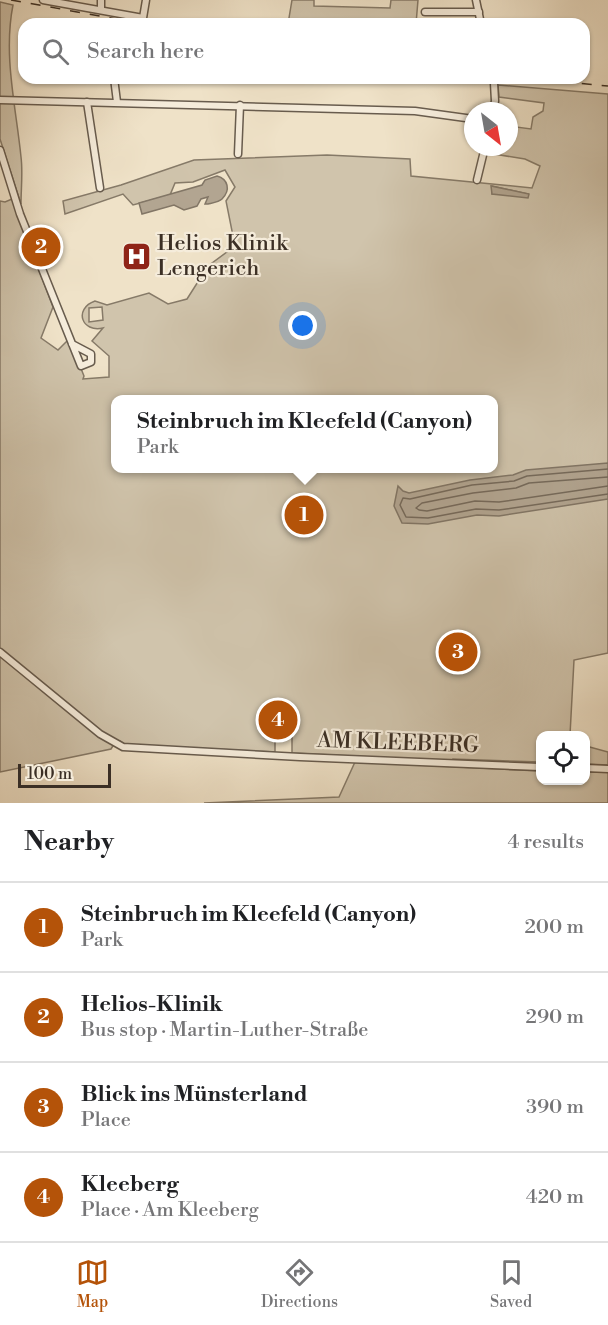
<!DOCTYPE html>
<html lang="en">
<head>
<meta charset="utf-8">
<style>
	body { margin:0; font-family:"Libre Bodoni",serif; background:#f2f2f2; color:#202124 }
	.controls { position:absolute; right:18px; bottom:18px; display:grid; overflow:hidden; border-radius:12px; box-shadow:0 2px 4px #0004 }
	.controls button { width:54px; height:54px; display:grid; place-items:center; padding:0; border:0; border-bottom:2px solid #e0e0e0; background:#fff; color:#202124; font:30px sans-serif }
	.compass { position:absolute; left:464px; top:102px; width:54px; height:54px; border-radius:50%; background:#fff; box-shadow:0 2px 4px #0004; rotate:149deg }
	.scale { position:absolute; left:18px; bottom:15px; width:93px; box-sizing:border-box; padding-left:6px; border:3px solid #3b2f25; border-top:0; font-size:16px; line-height:21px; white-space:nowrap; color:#3b2f25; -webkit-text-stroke:4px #f5ecdb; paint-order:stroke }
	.you { position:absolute; left:303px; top:326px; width:21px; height:21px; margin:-15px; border:4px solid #fff; border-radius:50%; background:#1a73e8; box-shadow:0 0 0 9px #1a73e833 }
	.badge { display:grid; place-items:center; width:39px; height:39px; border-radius:50%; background:#b45309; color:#fff; font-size:20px; font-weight:700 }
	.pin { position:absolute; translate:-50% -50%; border:3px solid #fff; box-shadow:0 2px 6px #0006 }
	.popup { position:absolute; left:111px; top:395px; width:387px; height:78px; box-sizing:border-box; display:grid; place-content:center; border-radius:12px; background:#fff; filter:drop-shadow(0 2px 4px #0005); font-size:20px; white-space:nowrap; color:#757577 }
	.popup b { font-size:22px; color:#202124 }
	.popup::after { content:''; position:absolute; left:50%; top:100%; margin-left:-12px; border:12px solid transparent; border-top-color:#fff }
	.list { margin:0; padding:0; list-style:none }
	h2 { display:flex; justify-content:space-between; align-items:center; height:78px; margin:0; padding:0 24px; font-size:26px }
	h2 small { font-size:20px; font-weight:400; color:#757577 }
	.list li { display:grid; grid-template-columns:39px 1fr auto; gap:18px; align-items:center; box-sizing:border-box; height:90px; padding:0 24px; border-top:2px solid #e0e0e0 }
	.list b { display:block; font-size:22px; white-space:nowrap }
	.list p { margin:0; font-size:20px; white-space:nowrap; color:#757577 }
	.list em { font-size:20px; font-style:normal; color:#757577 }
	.icon { flex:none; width:33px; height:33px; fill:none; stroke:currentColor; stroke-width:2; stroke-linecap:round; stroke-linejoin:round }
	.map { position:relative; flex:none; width:608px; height:803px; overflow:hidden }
	.search { position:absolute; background:#fff; box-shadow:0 2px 4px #0004; left:18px; right:18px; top:18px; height:66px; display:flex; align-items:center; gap:15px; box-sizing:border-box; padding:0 21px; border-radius:18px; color:#757577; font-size:22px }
	.sheet { height:438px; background:#fff }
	nav { display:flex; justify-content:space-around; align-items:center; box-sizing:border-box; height:84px; border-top:2px solid #e0e0e0; background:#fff; font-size:16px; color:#757577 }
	nav a { display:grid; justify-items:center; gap:3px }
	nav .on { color:#b45309 }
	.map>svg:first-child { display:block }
	.green { fill:#d0c4ac; stroke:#867a68; stroke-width:1.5; fill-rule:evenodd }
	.water { fill:#b2a591; stroke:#827666; stroke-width:1.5 }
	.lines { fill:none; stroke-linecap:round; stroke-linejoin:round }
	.shore { stroke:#766a5b; stroke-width:1.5 }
	.minor-casing { stroke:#685c4e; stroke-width:9 }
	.minor { stroke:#f5ecdb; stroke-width:6 }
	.rail { stroke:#3b2f25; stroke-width:1.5; stroke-dasharray:10 10; stroke-linecap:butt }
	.labels { text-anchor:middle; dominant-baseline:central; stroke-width:4.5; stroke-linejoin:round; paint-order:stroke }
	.poi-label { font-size:22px; fill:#3b2f25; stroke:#f5ecdb; text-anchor:start }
	.street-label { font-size:22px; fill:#3b2f25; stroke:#f5ecdb }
</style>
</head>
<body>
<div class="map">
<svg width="608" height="803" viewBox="0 0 608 803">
	<rect width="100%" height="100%" fill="#efe2c8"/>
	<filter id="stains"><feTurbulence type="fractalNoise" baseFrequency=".00333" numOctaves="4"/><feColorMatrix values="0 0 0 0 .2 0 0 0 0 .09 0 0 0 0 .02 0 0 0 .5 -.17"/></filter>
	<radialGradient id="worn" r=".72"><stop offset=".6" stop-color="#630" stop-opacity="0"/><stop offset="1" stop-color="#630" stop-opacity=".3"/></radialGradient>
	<g class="green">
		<path d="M292,0H314V6L390,8L391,0H418L416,24H288Z"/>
		<path d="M0,2L13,5C3,55 16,107 21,157C23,172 21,188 21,204L0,139Z"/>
		<path d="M498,85L608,94V653L574,660L570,735L540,736V762L453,759V761L292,753V737L275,736V752L126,745L120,741H116L111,749L0,772V201L5,202L12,199L53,307L41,338L58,350L69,339L84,376L83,379L109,377V356L92,341L103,328C82,333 73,309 95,301L107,305L149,293L168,304L187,299L208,266L235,246L226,201L235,187L225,170L193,182L175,183L170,195L133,205L123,194L65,214L63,201L121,185L194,160L327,155L410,159L411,176L532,188L540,166L525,159L487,153L488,147H509V126L531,129L533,117L543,111L544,103L499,97ZM492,186L528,194H529H492ZM102,307L103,320L89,322V308ZM115,400H493V468H115Z"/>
		<path d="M586,746L608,752V765L586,764Z"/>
		<path d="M355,762L540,771V780H586V772H608V803H204L339,797Z"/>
	</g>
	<g class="water">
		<path d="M217,176C228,179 231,190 222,199C219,202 212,203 208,204H205L208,197L201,199L197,206L184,210L174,205L142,214L139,203L202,185L205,180Z"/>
		<path d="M491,186L529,194L528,198L492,194Z"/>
		<path d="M608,463V499L499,516L477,515L428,524L402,523L394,506L398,486L403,491L409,493L470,480L513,475L526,470Z"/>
	</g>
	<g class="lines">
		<g class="shore">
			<path d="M608,469L527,476L514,481L472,485L410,499L403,498L400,505L406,517L428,518L476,509L499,510L608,494"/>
			<path d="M608,477L529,483L516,488L473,493L422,503L416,508L419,510L427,511L475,501L499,502L608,486"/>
		</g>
		<defs>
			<g id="minor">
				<path d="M43,0L143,18L146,0"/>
				<path d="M101,0V10"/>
				<path d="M476,0L481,24"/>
				<path d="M425,12H479"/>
				<path d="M114,78L117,102"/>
				<path d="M0,100L415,111L473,119"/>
				<path d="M87,102L100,188"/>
				<path d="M493,111L495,101L494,83"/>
				<path d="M0,150L20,214L81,366L91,362V354L72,344"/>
				<path d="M238,154L240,105"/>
				<path d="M477,180L485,147"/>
				<path d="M0,652L100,734L123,747L300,757L540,767"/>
				<path d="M586,768L608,769"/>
			</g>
		</defs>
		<use href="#minor" class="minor-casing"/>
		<use href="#minor" class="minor"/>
		<g class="rail">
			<path d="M11,0L144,24"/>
			<path d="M522,78L608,86"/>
		</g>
	</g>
	<defs>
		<symbol id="hospital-square" viewBox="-11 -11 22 22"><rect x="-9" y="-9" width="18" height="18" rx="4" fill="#8f2418" stroke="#f5ecdb"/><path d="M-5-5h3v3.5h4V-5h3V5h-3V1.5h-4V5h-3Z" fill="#fff"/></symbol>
	</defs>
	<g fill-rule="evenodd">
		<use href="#hospital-square" x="120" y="240" width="33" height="33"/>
	</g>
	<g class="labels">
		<g class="poi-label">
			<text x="157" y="243">Helios Klinik<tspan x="157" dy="25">Lengerich</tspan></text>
		</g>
		<g class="street-label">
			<text transform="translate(398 743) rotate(2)">AM KLEEBERG</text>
		</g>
	</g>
	<rect width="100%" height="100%" filter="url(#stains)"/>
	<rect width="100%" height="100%" fill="url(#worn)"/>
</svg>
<div class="controls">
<button><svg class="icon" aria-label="locate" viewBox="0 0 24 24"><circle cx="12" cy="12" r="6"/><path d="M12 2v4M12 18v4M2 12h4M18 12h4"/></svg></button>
</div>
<svg class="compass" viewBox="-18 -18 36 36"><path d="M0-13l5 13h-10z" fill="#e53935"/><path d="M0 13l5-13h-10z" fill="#757577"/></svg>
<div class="scale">100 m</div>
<div class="you"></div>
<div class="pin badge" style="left:304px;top:515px">1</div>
<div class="popup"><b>Steinbruch im Kleefeld (Canyon)</b>Park</div>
<div class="pin badge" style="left:41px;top:247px">2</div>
<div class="pin badge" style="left:458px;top:652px">3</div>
<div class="pin badge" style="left:278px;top:720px">4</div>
<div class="search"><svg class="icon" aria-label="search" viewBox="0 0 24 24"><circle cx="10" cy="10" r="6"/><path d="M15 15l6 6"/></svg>Search here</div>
</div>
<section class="sheet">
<h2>Nearby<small>4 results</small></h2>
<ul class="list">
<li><span class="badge">1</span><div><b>Steinbruch im Kleefeld (Canyon)</b><p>Park</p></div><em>200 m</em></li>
<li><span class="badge">2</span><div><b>Helios-Klinik</b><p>Bus stop · Martin-Luther-Straße</p></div><em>290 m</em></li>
<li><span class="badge">3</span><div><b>Blick ins Münsterland</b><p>Place</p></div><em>390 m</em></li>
<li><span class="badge">4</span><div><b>Kleeberg</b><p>Place · Am Kleeberg</p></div><em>420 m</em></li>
</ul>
</section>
<nav>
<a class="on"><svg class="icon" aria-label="map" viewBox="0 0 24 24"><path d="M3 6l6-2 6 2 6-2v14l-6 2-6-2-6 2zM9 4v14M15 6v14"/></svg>Map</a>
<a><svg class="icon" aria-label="directions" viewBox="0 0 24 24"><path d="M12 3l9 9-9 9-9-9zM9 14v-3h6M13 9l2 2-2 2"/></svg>Directions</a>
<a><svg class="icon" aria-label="saved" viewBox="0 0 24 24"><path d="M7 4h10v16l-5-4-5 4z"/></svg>Saved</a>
</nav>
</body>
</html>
